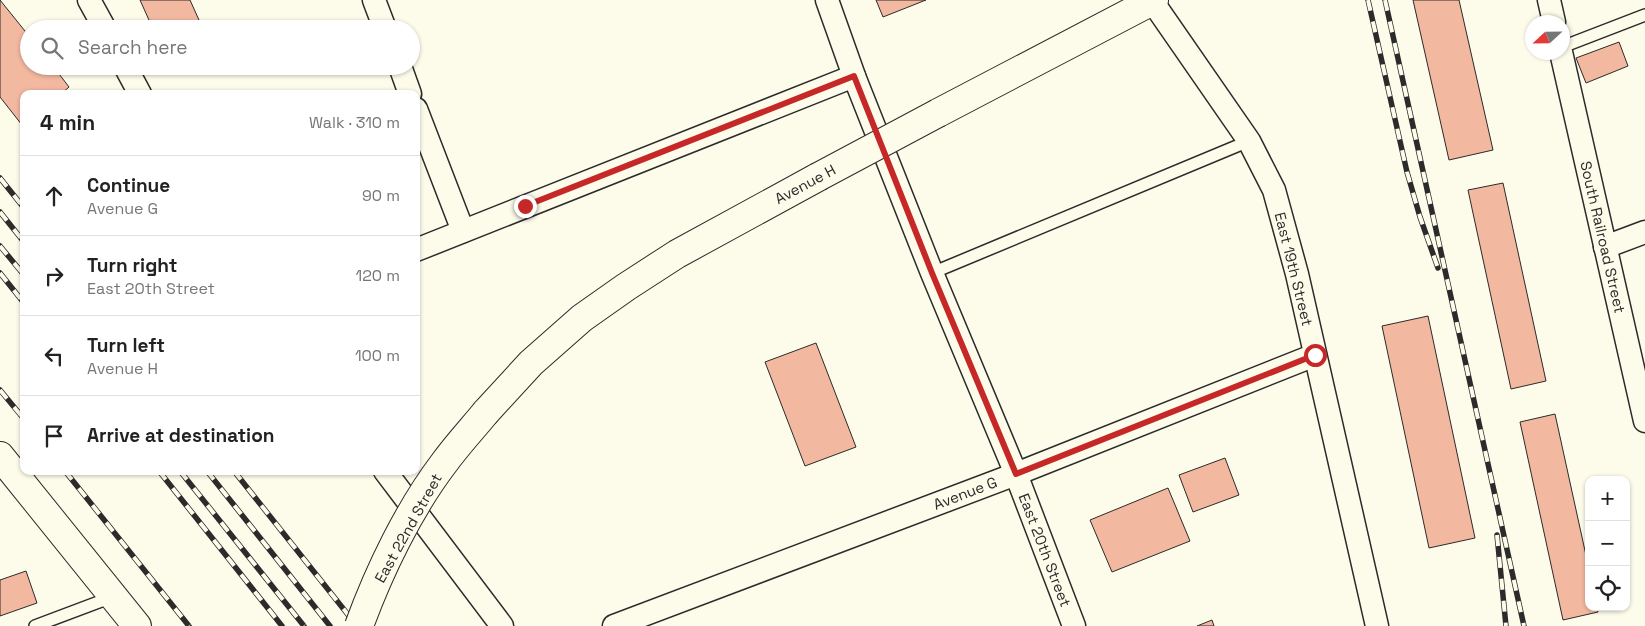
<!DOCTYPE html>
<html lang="en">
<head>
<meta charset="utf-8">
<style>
	body { margin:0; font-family:"Space Grotesk",sans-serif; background:#f2f2f2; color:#222 }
	.controls { position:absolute; right:15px; bottom:15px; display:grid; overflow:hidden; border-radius:10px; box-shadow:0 1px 4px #0004 }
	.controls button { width:45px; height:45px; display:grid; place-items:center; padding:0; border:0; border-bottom:1px solid #e0e0e0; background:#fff; color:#222; font:25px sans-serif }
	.compass { position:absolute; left:1525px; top:15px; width:45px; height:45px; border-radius:50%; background:#fff; box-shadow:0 1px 4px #0004; rotate:248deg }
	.stop { position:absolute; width:15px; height:15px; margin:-11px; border:4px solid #c62828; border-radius:50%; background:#fff }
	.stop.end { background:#c62828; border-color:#fff; box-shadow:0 1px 5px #0008 }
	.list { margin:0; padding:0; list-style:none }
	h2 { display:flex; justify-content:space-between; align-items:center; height:65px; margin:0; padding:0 20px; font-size:21px }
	h2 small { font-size:16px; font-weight:400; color:#767676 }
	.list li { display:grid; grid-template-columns:32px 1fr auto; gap:15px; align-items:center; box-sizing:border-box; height:80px; padding:0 20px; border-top:1px solid #e0e0e0 }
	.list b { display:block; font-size:19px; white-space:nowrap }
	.list p { margin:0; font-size:16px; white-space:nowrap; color:#767676 }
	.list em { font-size:16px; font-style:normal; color:#767676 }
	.icon { flex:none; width:28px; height:28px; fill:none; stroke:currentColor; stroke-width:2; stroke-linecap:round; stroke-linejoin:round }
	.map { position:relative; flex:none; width:1645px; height:626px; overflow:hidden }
	.search { position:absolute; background:#fff; box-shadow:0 1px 4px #0004; left:20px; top:20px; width:400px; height:55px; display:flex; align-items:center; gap:12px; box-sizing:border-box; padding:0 18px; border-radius:28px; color:#767676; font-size:19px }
	.panel { position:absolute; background:#fff; box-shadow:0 1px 4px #0004; left:20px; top:90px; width:400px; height:385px; border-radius:10px }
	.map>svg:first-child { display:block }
	.building { fill:#f2b8a0; stroke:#2b2b2b }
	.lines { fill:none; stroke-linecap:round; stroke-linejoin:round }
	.service-casing { stroke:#2b2b2b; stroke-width:14 }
	.minor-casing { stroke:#2b2b2b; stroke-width:25 }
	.tertiary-casing { stroke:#2b2b2b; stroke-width:30 }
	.secondary-casing { stroke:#2b2b2b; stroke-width:30 }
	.service { stroke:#fdfbea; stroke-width:11 }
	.minor { stroke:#fdfbea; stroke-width:22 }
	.tertiary { stroke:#fdfbea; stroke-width:28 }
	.secondary { stroke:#fdfbea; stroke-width:28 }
	.rail-casing { stroke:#2b2b2b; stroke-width:5.5 }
	.rail { stroke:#fdfbea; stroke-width:4; stroke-dasharray:11; stroke-linecap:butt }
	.tertiary-bridge-casing { stroke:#2b2b2b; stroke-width:30; stroke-linecap:butt }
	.tertiary-bridge { stroke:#fdfbea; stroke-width:28 }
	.route { stroke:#c62828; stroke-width:6 }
	.labels { text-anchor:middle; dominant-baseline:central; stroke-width:4; stroke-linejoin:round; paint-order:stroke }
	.street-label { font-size:15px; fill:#2b2b2b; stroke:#fdfbea }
</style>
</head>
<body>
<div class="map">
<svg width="1645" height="626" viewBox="0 0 1645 626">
	<rect width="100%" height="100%" fill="#fdfbea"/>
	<g class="building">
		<path d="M0,0L29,36V66H53L69,87L61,94H24V124L22,125L0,97Z"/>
		<path d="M140,0H190L203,29H153Z"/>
		<path d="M876,0H926L883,17Z"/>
		<path d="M1413,0H1459L1493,150L1449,160Z"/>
		<path d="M1619,42L1628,66L1586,83L1576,58Z"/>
		<path d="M1503,183L1546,381L1511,389L1468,190Z"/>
		<path d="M1428,316L1475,538L1429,548L1382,326Z"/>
		<path d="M816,343L856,447L805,466L765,362Z"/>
		<path d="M1555,414L1589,569V607H1597L1598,612L1563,620L1520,422Z"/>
		<path d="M1225,458L1239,495L1193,512L1179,475Z"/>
		<path d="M1168,488L1190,541L1112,572L1090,520Z"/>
		<path d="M26,571L37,603L0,616V580Z"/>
		<path d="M1212,620L1214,626H1197Z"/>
	</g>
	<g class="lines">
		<defs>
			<g id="service">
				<path d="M1562,47L1645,15"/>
				<path d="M932,273L1249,141"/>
				<path d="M35,626L112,597"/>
			</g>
			<g id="minor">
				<path d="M89,0L105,29"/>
				<path d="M374,0L385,29"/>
				<path d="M827,0L854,76L932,273L1016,474L1074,626"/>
				<path d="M1549,0L1554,22"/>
				<path d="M1152,1L1249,141L1274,190L1297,274L1377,626"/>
				<path d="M1561,52L1645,421"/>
				<path d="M125,66L140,94"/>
				<path d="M400,66L410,94"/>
				<path d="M416,109L463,231"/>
				<path d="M1605,247L1645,232"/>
				<path d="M416,250L854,76"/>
				<path d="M385,471L502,626"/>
				<path d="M614,626L1016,474L1315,355"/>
			</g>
			<g id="tertiary">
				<path d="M938,113L1154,0"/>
				<path d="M486,412L531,363L582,318L626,287L677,254L818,177"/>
			</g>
			<path id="secondary" d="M0,456L137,626"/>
		</defs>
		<use href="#service" class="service-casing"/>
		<use href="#minor" class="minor-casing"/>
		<use href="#tertiary" class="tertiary-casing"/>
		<use href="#secondary" class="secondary-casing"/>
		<use href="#service" class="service"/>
		<use href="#minor" class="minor"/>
		<use href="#tertiary" class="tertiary"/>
		<use href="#secondary" class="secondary"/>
		<defs>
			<g id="rail">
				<path d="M1368,0L1407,172L1420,217L1438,268"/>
				<path d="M1385,0L1524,626"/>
				<path d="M0,178L24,208"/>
				<path d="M0,212L24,242"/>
				<path d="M0,246L24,275"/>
				<path d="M0,273L24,303"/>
				<path d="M0,390L24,419"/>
				<path d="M65,471L189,626"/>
				<path d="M159,471L282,626"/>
				<path d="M180,471L304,626"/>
				<path d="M207,471L330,626"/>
				<path d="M234,471L357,626"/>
				<path d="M1497,535L1506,626"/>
			</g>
		</defs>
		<use href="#rail" class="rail-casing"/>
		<use href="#rail" class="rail"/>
		<defs>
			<g id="tertiary-bridge">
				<path d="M818,177L938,113"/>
				<path d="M359,626C379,571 409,509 444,463C457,445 472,429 486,412"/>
			</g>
		</defs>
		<use href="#tertiary-bridge" class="tertiary-bridge-casing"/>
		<use href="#tertiary-bridge" class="tertiary-bridge"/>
	</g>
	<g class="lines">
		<path class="route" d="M525,206L854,76L932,273L1016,474L1315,355"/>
	</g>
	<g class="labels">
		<g class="street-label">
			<text transform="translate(805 184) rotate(-28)">Avenue H</text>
			<text transform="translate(1603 237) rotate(77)">South Railroad Street</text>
			<text transform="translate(1294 269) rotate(76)">East 19th Street</text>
			<text transform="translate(965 493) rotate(-21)">Avenue G</text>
			<text transform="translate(408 528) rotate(-61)">East 22nd Street</text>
			<text transform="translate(1045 550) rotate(69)">East 20th Street</text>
		</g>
	</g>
</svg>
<div class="controls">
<button>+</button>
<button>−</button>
<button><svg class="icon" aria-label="locate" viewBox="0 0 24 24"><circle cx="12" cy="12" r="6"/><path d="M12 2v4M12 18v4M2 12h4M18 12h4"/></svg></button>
</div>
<svg class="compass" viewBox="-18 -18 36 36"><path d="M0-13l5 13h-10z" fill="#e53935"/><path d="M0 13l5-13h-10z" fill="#767676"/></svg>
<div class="stop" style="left:1315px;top:355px"></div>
<div class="stop end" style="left:525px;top:206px"></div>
<div class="search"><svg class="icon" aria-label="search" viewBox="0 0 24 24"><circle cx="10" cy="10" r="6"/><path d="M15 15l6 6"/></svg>Search here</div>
<section class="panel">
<h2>4 min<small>Walk · 310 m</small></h2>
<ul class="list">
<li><svg class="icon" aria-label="ahead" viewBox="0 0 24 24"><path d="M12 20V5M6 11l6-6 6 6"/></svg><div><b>Continue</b><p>Avenue G</p></div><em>90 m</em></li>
<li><svg class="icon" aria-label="right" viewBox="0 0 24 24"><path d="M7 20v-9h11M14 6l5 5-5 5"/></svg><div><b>Turn right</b><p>East 20th Street</p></div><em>120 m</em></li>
<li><svg class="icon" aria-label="left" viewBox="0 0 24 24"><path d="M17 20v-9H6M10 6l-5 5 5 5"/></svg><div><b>Turn left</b><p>Avenue H</p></div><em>100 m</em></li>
<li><svg class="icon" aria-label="arrive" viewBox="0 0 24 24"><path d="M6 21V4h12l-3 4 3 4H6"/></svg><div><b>Arrive at destination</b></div></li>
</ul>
</section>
</div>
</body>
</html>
